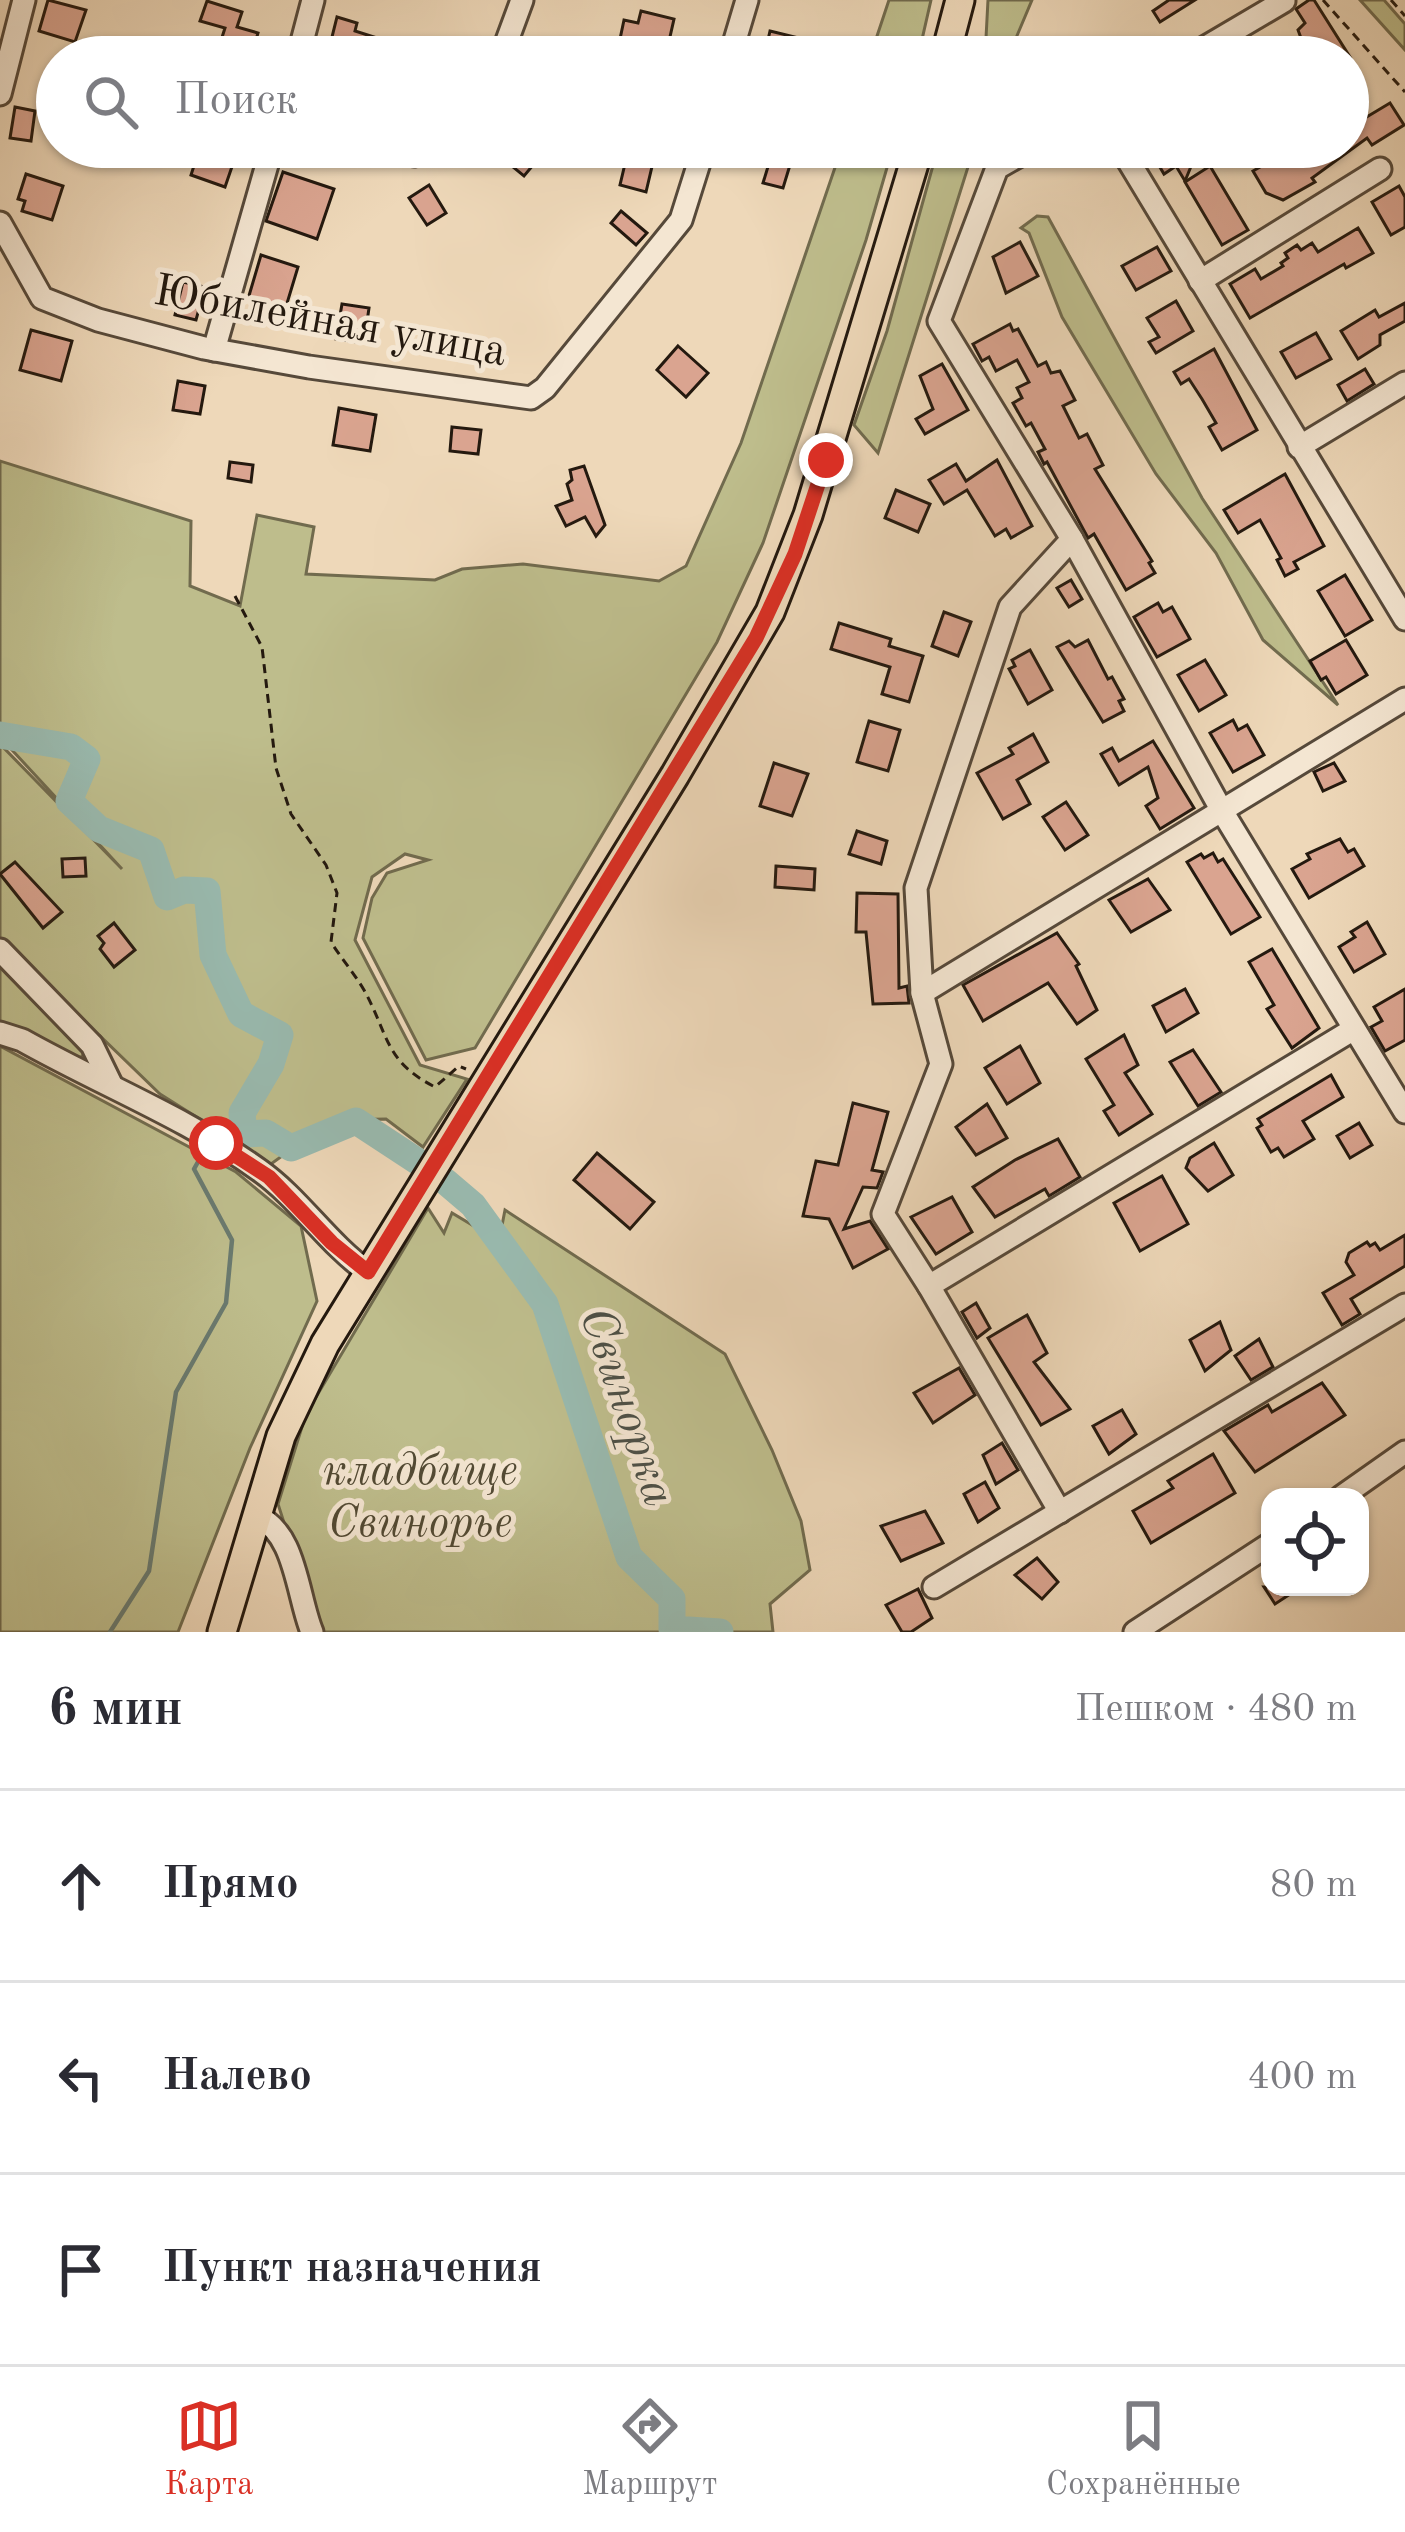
<!DOCTYPE html>
<html lang="ru">
<head>
<meta charset="utf-8">
<style>
	body { margin:0; font-family:"Old Standard TT",serif; background:#f7f7f7; color:#2b2b33 }
	.controls { position:absolute; right:36px; bottom:36px; display:grid; overflow:hidden; border-radius:24px; box-shadow:0 3px 9px #0004 }
	.controls button { width:108px; height:108px; display:grid; place-items:center; padding:0; border:0; border-bottom:3px solid #e1e1e2; background:#fff; color:#2b2b33; font:60px sans-serif }
	.stop { position:absolute; width:36px; height:36px; margin:-27px; border:9px solid #d93025; border-radius:50%; background:#fff }
	.stop.end { background:#d93025; border-color:#fff; box-shadow:0 3px 12px #0008 }
	.list { margin:0; padding:0; list-style:none }
	h2 { display:flex; justify-content:space-between; align-items:center; height:156px; margin:0; padding:0 48px; font-size:51px }
	h2 small { font-size:39px; font-weight:400; color:#7c7c81 }
	.list li { display:grid; grid-template-columns:78px 1fr auto; gap:36px; align-items:center; box-sizing:border-box; height:192px; padding:0 48px; border-top:3px solid #e1e1e2 }
	.list b { display:block; font-size:45px; white-space:nowrap }
	.list em { font-size:39px; font-style:normal; color:#7c7c81 }
	.icon { flex:none; width:66px; height:66px; fill:none; stroke:currentColor; stroke-width:2; stroke-linecap:round; stroke-linejoin:round }
	.map { position:relative; flex:none; width:1405px; height:1632px; overflow:hidden }
	.search { position:absolute; background:#fff; box-shadow:0 3px 9px #0004; left:36px; right:36px; top:36px; height:132px; display:flex; align-items:center; gap:30px; box-sizing:border-box; padding:0 42px; border-radius:66px; color:#7c7c81; font-size:45px }
	.sheet { height:732px; background:#fff }
	nav { display:flex; justify-content:space-around; align-items:center; box-sizing:border-box; height:168px; border-top:3px solid #e1e1e2; background:#fff; font-size:33px; color:#7c7c81 }
	nav a { display:grid; justify-items:center; gap:6px }
	nav .on { color:#d93025 }
	.map>svg:first-child { display:block }
	.green { fill:#bebd8c; stroke:#716b4e; stroke-width:3 }
	.lines { fill:none; stroke-linecap:round; stroke-linejoin:round }
	.stream { stroke:#6a7a6f; stroke-width:4.5 }
	.river { stroke:#99baaf; stroke-width:27 }
	.building { fill:#daa490; stroke:#24190f; stroke-width:3 }
	.minor-casing { stroke:#56493a; stroke-width:27 }
	.major-casing { stroke:#24190f; stroke-width:33 }
	.path { stroke:#24190f; stroke-width:3; stroke-dasharray:9 6; stroke-linecap:butt }
	.minor { stroke:#f4e6d2; stroke-width:21 }
	.major { stroke:#eed8b9; stroke-width:27 }
	.route { stroke:#d93025; stroke-width:15 }
	.labels { text-anchor:middle; dominant-baseline:central; stroke-width:10; stroke-linejoin:round; paint-order:stroke }
	.street-label { font-size:45px; fill:#24190f; stroke:#f4e6d2 }
	.park-label { font-size:45px; font-style:italic; fill:#524a34; stroke:#f4e6d2 }
	.water-label { font-size:48px; font-style:italic; fill:#4d5147; stroke:#f4e6d2 }
</style>
</head>
<body>
<div class="map">
<svg width="1405" height="1632" viewBox="0 0 1405 1632">
	<rect width="100%" height="100%" fill="#eed8b9"/>
	<filter id="stains"><feTurbulence type="fractalNoise" baseFrequency=".00167" numOctaves="4"/><feColorMatrix values="0 0 0 0 .2 0 0 0 0 .09 0 0 0 0 .02 0 0 0 .5 -.17"/></filter>
	<radialGradient id="worn" r=".72"><stop offset=".6" stop-color="#630" stop-opacity="0"/><stop offset="1" stop-color="#630" stop-opacity=".3"/></radialGradient>
	<g class="green">
		<path d="M889,0H931L918,57H870Z"/>
		<path d="M988,0H1032L1008,57H985Z"/>
		<path d="M1360,0H1384L1405,24V50Z"/>
		<path d="M842,147H893L866,240L763,543L717,642L475,1048L426,1060L363,938L372,898L387,873L428,860L405,854L372,877L355,940L420,1065L467,1079L423,1147L386,1119L332,1120L271,1164L160,1094L100,1036L75,1064L0,1025V744L122,869L0,737V461L191,521L190,586L240,606L257,515L314,527L306,574L435,580L462,569L523,564L659,581L686,566L741,443Z"/>
		<path d="M949,147H957L968,167L878,453L854,425L887,331L937,151Z"/>
		<path d="M1037,216L1048,217L1202,498L1338,705L1263,640L1216,553L1156,474L1062,317L1029,233L1021,228Z"/>
		<path d="M0,1046L236,1172L301,1226L317,1301L250,1448L178,1632H0Z"/>
		<path d="M428,1208L444,1233L452,1213L499,1241L505,1210L725,1354L772,1450L801,1521L810,1570L770,1604L773,1632H319L278,1504L306,1414Z"/>
	</g>
	<g class="lines">
		<g class="stream">
			<path d="M218,1135L244,1134"/>
			<path d="M110,1632L149,1571L176,1392L226,1303L232,1240L194,1169L203,1153"/>
		</g>
		<g class="river">
			<path d="M0,735L71,747L87,759L69,801L99,829L151,850L167,897L184,890L207,891L213,955L241,1014L280,1035L271,1064L242,1113L244,1134L266,1133L291,1148L356,1121L420,1163"/>
			<path d="M446,1182L473,1205L545,1304L629,1557L672,1599V1629L720,1632"/>
		</g>
	</g>
	<g class="building">
		<path d="M48,0L86,10L75,42L39,31Z"/>
		<path d="M1169,0H1195L1160,22L1153,11Z"/>
		<path d="M1309,0H1314L1350,57H1308L1298,30L1305,23L1296,9Z"/>
		<path d="M207,1L242,12L237,27L258,33L251,57L218,50L225,28L200,21Z"/>
		<path d="M641,11L674,19L667,50L620,39L624,20L638,23Z"/>
		<path d="M337,17L357,23L355,31L374,37L368,57L335,54L339,39L332,37Z"/>
		<path d="M770,31L795,37L790,57L765,53Z"/>
		<path d="M1348,87L1365,118L1390,103L1404,125L1372,145L1367,138L1312,178L1315,182L1283,200L1266,193L1253,171L1296,147H1348Z"/>
		<path d="M15,107L35,111L31,141L10,138Z"/>
		<path d="M200,147H222L237,152L225,187L191,175Z"/>
		<path d="M512,147H540L534,154L539,158L524,176L502,158Z"/>
		<path d="M1148,147H1199L1185,181L1176,166L1164,174Z"/>
		<path d="M628,151L654,158L646,192L620,185Z"/>
		<path d="M770,160L790,165L783,188L763,183Z"/>
		<path d="M1210,166L1248,230L1222,245L1185,182Z"/>
		<path d="M283,172L334,189L317,239L266,221Z"/>
		<path d="M26,174L63,186L52,220L22,211L25,201L18,199Z"/>
		<path d="M429,185L446,213L427,225L409,198Z"/>
		<path d="M1399,186L1405,197V227L1391,235L1372,202Z"/>
		<path d="M621,211L647,233L636,245L611,223Z"/>
		<path d="M1358,228L1373,253L1346,268L1344,264L1250,318L1230,284L1255,269L1261,279L1283,266L1281,263L1288,258L1285,253L1297,245L1301,250L1312,243L1318,252Z"/>
		<path d="M1020,242L1038,276L1006,293L993,257Z"/>
		<path d="M1157,247L1171,271L1136,290L1122,266Z"/>
		<path d="M261,255L298,267L285,310L248,299Z"/>
		<path d="M183,282L205,287L196,320L175,315Z"/>
		<path d="M1176,301L1193,331L1156,353L1149,342L1159,337L1147,318Z"/>
		<path d="M1405,303V321L1380,335V345L1358,359L1341,331L1375,310L1379,317Z"/>
		<path d="M342,304L369,308L364,343L336,339Z"/>
		<path d="M1010,324L1013,331L1018,329L1038,366L1046,362L1051,373L1060,371L1075,400L1063,406L1079,438L1087,434L1103,465L1095,469L1152,561L1149,563L1155,573L1126,590L1094,534L1088,538L1047,462L1044,464L1038,452L1045,449L1031,423L1026,426L1013,403L1022,398L1017,388L1029,382L1017,360L996,371L989,357L982,361L973,344Z"/>
		<path d="M31,330L72,341L61,381L20,370Z"/>
		<path d="M1316,333L1331,359L1296,378L1281,352Z"/>
		<path d="M678,346L708,373L686,397L657,370Z"/>
		<path d="M1214,349L1257,430L1222,450L1209,427L1216,423L1202,399L1189,379L1181,384L1174,372Z"/>
		<path d="M942,364L968,410L925,434L916,419L933,409L920,376Z"/>
		<path d="M1365,369L1374,384L1347,401L1338,385Z"/>
		<path d="M178,381L205,386L200,414L173,410Z"/>
		<path d="M339,408L376,415L370,451L333,445Z"/>
		<path d="M452,427L481,430L478,454L450,451Z"/>
		<path d="M997,460L1032,526L1011,538L1006,529L995,536L967,490L944,504L929,480L956,464L966,481Z"/>
		<path d="M230,462L253,465L251,482L228,478Z"/>
		<path d="M584,466L605,525L596,536L585,517L566,526L556,506L572,500L567,484L572,480L570,470Z"/>
		<path d="M1285,474L1324,546L1294,562L1298,569L1285,576L1277,560L1281,558L1260,520L1238,533L1224,510Z"/>
		<path d="M896,490L930,504L918,532L885,518Z"/>
		<path d="M1345,575L1372,620L1345,636L1318,591Z"/>
		<path d="M1071,580L1082,599L1069,607L1057,588Z"/>
		<path d="M1158,603L1163,612L1172,607L1190,639L1157,657L1134,617Z"/>
		<path d="M944,612L971,622L958,656L932,646Z"/>
		<path d="M839,623L891,639L889,646L923,656L909,702L882,694L890,667L831,649Z"/>
		<path d="M1088,640L1108,679L1112,677L1124,699L1119,701L1124,711L1103,722L1057,647L1069,641L1075,647Z"/>
		<path d="M1346,640L1367,675L1336,694L1326,677L1321,680L1310,661Z"/>
		<path d="M1030,650L1052,690L1028,704L1009,669L1015,666L1012,660Z"/>
		<path d="M1205,660L1226,695L1199,711L1178,675Z"/>
		<path d="M1233,720L1238,730L1247,725L1264,755L1233,772L1210,733Z"/>
		<path d="M869,721L900,730L888,771L857,762Z"/>
		<path d="M1033,734L1048,762L1017,780L1030,804L1003,819L977,773L1013,754L1009,748Z"/>
		<path d="M1153,741L1194,808L1160,829L1146,806L1158,798L1148,767L1119,785L1101,754L1112,748L1119,761Z"/>
		<path d="M774,763L808,774L792,816L760,806Z"/>
		<path d="M1334,763L1345,781L1323,791L1314,772Z"/>
		<path d="M1066,802L1088,835L1065,850L1043,817Z"/>
		<path d="M857,831L887,841L881,864L849,854Z"/>
		<path d="M1340,839L1348,852L1354,849L1364,866L1309,898L1292,869L1310,859L1307,854Z"/>
		<path d="M1213,853L1218,862L1223,859L1260,917L1231,934L1187,862L1201,854L1204,858Z"/>
		<path d="M85,858L86,876L63,877L62,859Z"/>
		<path d="M15,862L62,912L43,928L0,874Z"/>
		<path d="M776,866L815,869L814,890L775,887Z"/>
		<path d="M1148,879L1170,910L1131,932L1109,900Z"/>
		<path d="M857,893L898,894L899,988L907,986L909,1003L873,1004L866,932H856Z"/>
		<path d="M1367,922L1385,954L1354,972L1339,947L1355,937L1351,932Z"/>
		<path d="M114,923L135,950L114,967L100,949L104,943L98,936Z"/>
		<path d="M1057,933L1079,964L1076,966L1097,1010L1077,1024L1048,983L983,1021L963,985Z"/>
		<path d="M1272,949L1319,1028L1292,1048L1267,1009L1274,1005L1249,962Z"/>
		<path d="M1185,989L1198,1013L1166,1032L1153,1006Z"/>
		<path d="M1405,989V1040L1385,1051L1371,1027L1382,1021L1374,1007Z"/>
		<path d="M1124,1035L1138,1065L1125,1073L1152,1114L1119,1135L1104,1111L1114,1105L1086,1059Z"/>
		<path d="M1020,1046L1040,1083L1007,1104L985,1068Z"/>
		<path d="M1193,1050L1221,1092L1198,1106L1170,1062Z"/>
		<path d="M1331,1075L1343,1097L1303,1121L1314,1139L1284,1157L1278,1148L1271,1152L1257,1128L1262,1125L1258,1119Z"/>
		<path d="M853,1103L888,1112L872,1170L883,1172L877,1188L863,1187L844,1229L870,1221L888,1249L853,1268L829,1219L803,1216L816,1161L838,1165Z"/>
		<path d="M987,1104L1007,1138L976,1155L956,1127Z"/>
		<path d="M1359,1123L1372,1145L1350,1158L1337,1136Z"/>
		<path d="M1058,1139L1080,1177L1049,1196L1045,1189L995,1217L973,1187L1015,1160Z"/>
		<path d="M1214,1143L1233,1175L1208,1191L1186,1168L1190,1158Z"/>
		<path d="M597,1153L654,1202L630,1229L574,1180Z"/>
		<path d="M1162,1176L1188,1224L1140,1251L1114,1203Z"/>
		<path d="M952,1197L972,1232L936,1254L911,1217Z"/>
		<path d="M1405,1235V1266L1351,1299L1360,1314L1342,1325L1323,1293L1354,1275L1346,1262L1349,1253L1367,1242L1370,1246L1375,1243L1380,1250Z"/>
		<path d="M976,1303L990,1328L977,1338L962,1312Z"/>
		<path d="M1027,1315L1047,1353L1034,1362L1070,1409L1041,1425L988,1338Z"/>
		<path d="M1220,1322L1231,1350L1205,1371L1190,1340Z"/>
		<path d="M1259,1339L1273,1367L1251,1380L1235,1356Z"/>
		<path d="M959,1368L975,1395L933,1423L914,1393Z"/>
		<path d="M1322,1383L1345,1415L1255,1472L1224,1431L1268,1405L1272,1412Z"/>
		<path d="M1122,1410L1136,1434L1109,1454L1093,1426Z"/>
		<path d="M1002,1443L1018,1470L996,1484L983,1455Z"/>
		<path d="M1213,1454L1235,1493L1151,1543L1133,1511L1173,1488L1168,1481Z"/>
		<path d="M985,1482L999,1508L978,1522L964,1494Z"/>
		<path d="M925,1511L943,1543L901,1561L881,1526Z"/>
		<path d="M1037,1558L1058,1582L1042,1599L1015,1575Z"/>
		<path d="M1264,1587H1301L1275,1604Z"/>
		<path d="M918,1589L932,1618L911,1632H902L886,1605Z"/>
	</g>
	<g class="lines">
		<defs>
			<g id="minor">
				<path d="M298,57L313,0"/>
				<path d="M501,57L522,0"/>
				<path d="M730,57L747,0"/>
				<path d="M1189,57L1284,1"/>
				<path d="M0,94L24,0"/>
				<path d="M359,147L414,155L441,147"/>
				<path d="M1034,147L997,168L939,321L1072,539L1222,811L1405,1112"/>
				<path d="M1120,147L1405,619"/>
				<path d="M0,223L42,298L98,320L204,348L309,367L531,398L545,388L681,220L704,147"/>
				<path d="M1200,281L1380,169"/>
				<path d="M214,350L272,147"/>
				<path d="M1299,447L1405,383"/>
				<path d="M0,950L92,1045L112,1086"/>
				<path d="M922,993L1405,699"/>
				<path d="M0,1033L22,1040C100,1084 187,1118 259,1170C300,1199 327,1243 368,1272"/>
				<path d="M929,1286L1354,1029"/>
				<path d="M1341,1497L1405,1452"/>
				<path d="M1060,1512L929,1286L883,1214L941,1064L922,993L916,888L1010,607L1072,539"/>
				<path d="M255,1516C296,1530 297,1596 312,1632"/>
				<path d="M934,1587L1405,1305"/>
				<path d="M1135,1632L1270,1544"/>
			</g>
			<g id="major">
				<path d="M945,57L960,0"/>
				<path d="M222,1632L281,1436L325,1344L675,775L770,612L808,515L919,147"/>
			</g>
		</defs>
		<use href="#minor" class="minor-casing"/>
		<use href="#major" class="major-casing"/>
		<g class="path">
			<path d="M1323,0L1405,92"/>
			<path d="M1391,0L1405,16"/>
			<path d="M235,596L262,647L276,768L291,814L326,865L337,893L331,942C341,958 354,973 364,990C389,1035 384,1061 435,1087L459,1066L466,1069"/>
		</g>
		<use href="#minor" class="minor"/>
		<use href="#major" class="major"/>
	</g>
	<g class="lines">
		<path class="route" d="M216,1143L269,1177L332,1243L368,1272L756,638L795,554L826,460"/>
	</g>
	<g class="labels">
		<g class="street-label">
			<text transform="translate(330 323) rotate(10)">Юбилейная улица</text>
		</g>
		<g class="park-label">
			<text x="420" y="1472">кладбище<tspan x="420" dy="52">Свинорье</tspan></text>
		</g>
		<g class="water-label">
			<text transform="translate(626 1407) rotate(71)">Свинорка</text>
		</g>
	</g>
	<rect width="100%" height="100%" filter="url(#stains)"/>
	<rect width="100%" height="100%" fill="url(#worn)"/>
</svg>
<div class="controls">
<button><svg class="icon" aria-label="locate" viewBox="0 0 24 24"><circle cx="12" cy="12" r="6"/><path d="M12 2v4M12 18v4M2 12h4M18 12h4"/></svg></button>
</div>
<div class="stop" style="left:216px;top:1143px"></div>
<div class="stop end" style="left:826px;top:460px"></div>
<div class="search"><svg class="icon" aria-label="search" viewBox="0 0 24 24"><circle cx="10" cy="10" r="6"/><path d="M15 15l6 6"/></svg>Поиск</div>
</div>
<section class="sheet">
<h2>6 мин<small>Пешком · 480 m</small></h2>
<ul class="list">
<li><svg class="icon" aria-label="ahead" viewBox="0 0 24 24"><path d="M12 20V5M6 11l6-6 6 6"/></svg><div><b>Прямо</b></div><em>80 m</em></li>
<li><svg class="icon" aria-label="left" viewBox="0 0 24 24"><path d="M17 20v-9H6M10 6l-5 5 5 5"/></svg><div><b>Налево</b></div><em>400 m</em></li>
<li><svg class="icon" aria-label="arrive" viewBox="0 0 24 24"><path d="M6 21V4h12l-3 4 3 4H6"/></svg><div><b>Пункт назначения</b></div></li>
</ul>
</section>
<nav>
<a class="on"><svg class="icon" aria-label="map" viewBox="0 0 24 24"><path d="M3 6l6-2 6 2 6-2v14l-6 2-6-2-6 2zM9 4v14M15 6v14"/></svg>Карта</a>
<a><svg class="icon" aria-label="directions" viewBox="0 0 24 24"><path d="M12 3l9 9-9 9-9-9zM9 14v-3h6M13 9l2 2-2 2"/></svg>Маршрут</a>
<a><svg class="icon" aria-label="saved" viewBox="0 0 24 24"><path d="M7 4h10v16l-5-4-5 4z"/></svg>Сохранённые</a>
</nav>
</body>
</html>
